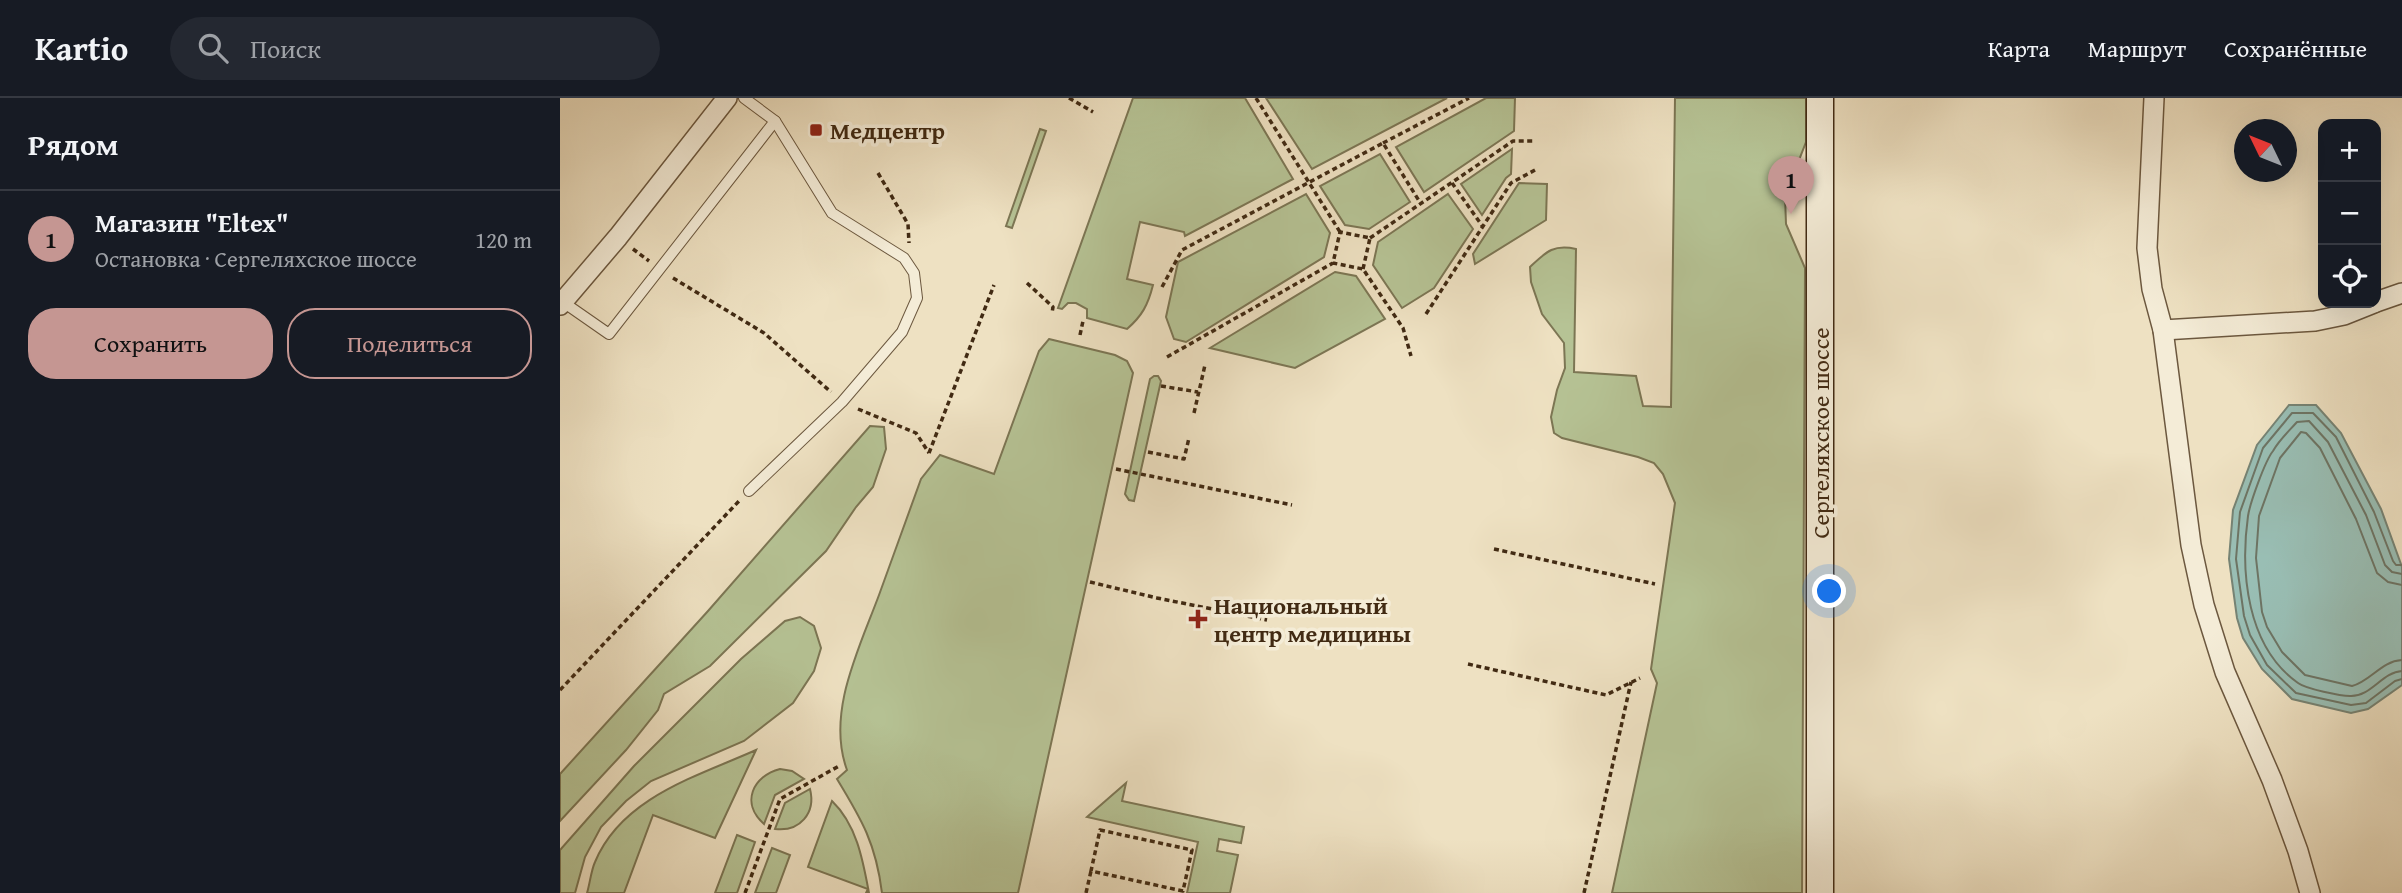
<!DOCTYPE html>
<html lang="ru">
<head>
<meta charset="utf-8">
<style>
	body { margin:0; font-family:"Gentium Book Plus",serif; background:#242831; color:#f1f3f6 }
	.controls { position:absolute; right:21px; top:21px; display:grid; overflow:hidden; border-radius:14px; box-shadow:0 7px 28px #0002 }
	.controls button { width:63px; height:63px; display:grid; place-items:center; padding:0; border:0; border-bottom:2px solid #363941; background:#171b24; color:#f1f3f6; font:35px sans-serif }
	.compass { position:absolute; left:1674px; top:21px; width:63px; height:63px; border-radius:50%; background:#171b24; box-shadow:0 7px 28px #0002; rotate:313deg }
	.you { position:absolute; left:1270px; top:494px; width:24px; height:24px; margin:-18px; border:5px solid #fff; border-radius:50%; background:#1a73e8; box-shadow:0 0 0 10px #1a73e833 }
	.badge { display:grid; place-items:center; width:46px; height:46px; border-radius:50%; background:#c59692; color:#111; font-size:23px; font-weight:700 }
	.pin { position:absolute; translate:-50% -58px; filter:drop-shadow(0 2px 4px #0008) }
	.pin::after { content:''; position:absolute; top:37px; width:24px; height:21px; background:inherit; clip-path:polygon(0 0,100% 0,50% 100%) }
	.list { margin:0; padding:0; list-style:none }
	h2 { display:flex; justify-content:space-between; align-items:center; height:91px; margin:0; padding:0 28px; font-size:30px }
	h2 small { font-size:23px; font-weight:400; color:#9ea1a6 }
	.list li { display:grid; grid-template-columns:46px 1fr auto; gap:21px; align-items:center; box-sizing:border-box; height:98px; padding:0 28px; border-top:2px solid #363941 }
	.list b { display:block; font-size:26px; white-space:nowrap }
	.list p { margin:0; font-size:23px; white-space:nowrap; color:#9ea1a6 }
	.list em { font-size:23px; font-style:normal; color:#9ea1a6 }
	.actions { display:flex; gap:14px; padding:21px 28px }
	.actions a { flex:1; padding:16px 0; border:2px solid #c59692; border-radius:28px; text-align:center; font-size:24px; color:#c59692 }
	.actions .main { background:#c59692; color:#111 }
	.icon { flex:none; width:38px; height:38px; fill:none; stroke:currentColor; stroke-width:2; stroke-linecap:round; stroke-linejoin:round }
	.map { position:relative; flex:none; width:1842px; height:795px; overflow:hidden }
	header { display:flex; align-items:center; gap:42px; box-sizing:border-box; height:98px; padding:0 35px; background:#171b24; border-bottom:2px solid #363941 }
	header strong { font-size:33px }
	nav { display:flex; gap:38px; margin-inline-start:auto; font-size:24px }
	.search { width:490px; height:63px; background:#242831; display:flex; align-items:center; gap:18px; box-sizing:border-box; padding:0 24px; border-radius:38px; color:#9ea1a6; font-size:26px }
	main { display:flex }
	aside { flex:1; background:#171b24 }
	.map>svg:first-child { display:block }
	.green { fill:#b6c395; stroke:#7c7654; stroke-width:2 }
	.water { fill:#99beb4; stroke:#768374; stroke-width:2 }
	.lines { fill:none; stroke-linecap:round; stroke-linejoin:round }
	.shore { stroke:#6d7464; stroke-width:2 }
	.lane-casing { stroke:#6c583f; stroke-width:12 }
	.street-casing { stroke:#6c583f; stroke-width:22 }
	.secondary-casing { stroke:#412a13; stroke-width:29 }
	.path { stroke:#412a13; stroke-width:3.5; stroke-dasharray:5 3.5; stroke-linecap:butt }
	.lane { stroke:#f4ecd7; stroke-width:10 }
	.street { stroke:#f4ecd7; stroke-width:19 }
	.secondary { stroke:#f4ecd7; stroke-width:26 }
	.poi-dot { fill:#8f2418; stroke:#f4ecd7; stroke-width:2.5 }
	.labels { text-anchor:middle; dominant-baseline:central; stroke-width:7; stroke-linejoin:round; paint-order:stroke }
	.poi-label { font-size:24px; font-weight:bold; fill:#412a13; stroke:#f4ecd7; text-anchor:start }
	.street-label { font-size:24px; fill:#412a13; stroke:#f4ecd7 }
</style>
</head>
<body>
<header>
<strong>Kartio</strong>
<div class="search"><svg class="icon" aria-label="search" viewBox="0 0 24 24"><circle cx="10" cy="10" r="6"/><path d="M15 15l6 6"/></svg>Поиск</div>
<nav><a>Карта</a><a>Маршрут</a><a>Сохранённые</a></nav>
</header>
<main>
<aside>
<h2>Рядом<small></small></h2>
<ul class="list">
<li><span class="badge">1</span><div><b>Магазин &quot;Eltex&quot;</b><p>Остановка · Сергеляхское шоссе</p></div><em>120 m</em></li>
</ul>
<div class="actions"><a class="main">Сохранить</a><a>Поделиться</a></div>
</aside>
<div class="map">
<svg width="1842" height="795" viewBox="0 0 1842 795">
	<rect width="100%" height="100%" fill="#eee1c2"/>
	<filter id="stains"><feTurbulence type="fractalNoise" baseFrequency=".00286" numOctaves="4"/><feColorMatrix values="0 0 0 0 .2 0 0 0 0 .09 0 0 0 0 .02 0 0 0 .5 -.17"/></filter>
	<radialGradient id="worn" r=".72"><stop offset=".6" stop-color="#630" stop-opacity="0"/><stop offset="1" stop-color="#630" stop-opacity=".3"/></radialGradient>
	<g class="green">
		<path d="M573,0H685L733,81L625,138L624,134L580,124L567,181L593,187C588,207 582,218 567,231L527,220V211L516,205H508L502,211L498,210Z"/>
		<path d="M706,0H887L752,71Z"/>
		<path d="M926,0H955L954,33L864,94L836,49Z"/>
		<path d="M1115,0H1246V44L1225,98L1226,126L1245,170L1242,795H1052L1097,585L1091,571L1115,405L1103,376L1094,365L1078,359L1002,340L994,335L991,319L997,292L1005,270L1004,245L982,216L971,184L970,169C986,154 993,146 1016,151L1014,274L1076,278L1083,308L1111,309Z"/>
		<path d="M480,31L486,33L452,130L446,128Z"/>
		<path d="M952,51L951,76L946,80L922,117L901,86Z"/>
		<path d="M820,56L850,104L809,131L785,127L760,88Z"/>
		<path d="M959,85L987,86L986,122L915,166L913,156Z"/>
		<path d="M746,96L770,135L764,159L626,244L614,241L606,219L618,164Z"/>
		<path d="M888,96L913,131L874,190L842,210L813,167L818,144Z"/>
		<path d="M775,174L796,178L825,221L735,270L650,250Z"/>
		<path d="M489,241L555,257L567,263L573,275L458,795H322C316,746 302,722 277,681L287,672C266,615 299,551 319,497C333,458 347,420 361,381L380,357L434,376L479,253Z"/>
		<path d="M594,278H598L601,283L574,403L569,402L565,396L590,281Z"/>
		<path d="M310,328L324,329L326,351L313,389L296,409L266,453L150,568L104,596L98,612L66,652L0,723V676L148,513Z"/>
		<path d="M240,519L254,528L261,550L254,573L233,605L184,643L91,683L66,703L41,729L25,759L15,795H0V752L74,668L181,561L225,523Z"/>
		<path d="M196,652L155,740L93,717L64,795H27C30,785 31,773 35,764C62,699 138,678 196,652Z"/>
		<path d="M220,671L232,673L244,681L215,697L204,726C180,705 193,678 220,671Z"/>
		<path d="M566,685L562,703L684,729L681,745L659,741L657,753L678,757L670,795H627L638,744L527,719Z"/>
		<path d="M250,691C256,715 240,734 215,731L225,705Z"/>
		<path d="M272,703C297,727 303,763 309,795H306L308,791L248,769Z"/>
		<path d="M177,737L195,744L177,795H155Z"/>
		<path d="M212,750L230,757L216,795H195Z"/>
	</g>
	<path class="water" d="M1729,307H1756L1781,335L1821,411L1842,469V587L1808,611L1791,615L1732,601L1702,571L1683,540L1677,520L1669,461L1673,412L1697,347Z"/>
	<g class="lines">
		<g class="shore">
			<path d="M1842,467H1836L1833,463L1814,414L1776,339L1753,315H1732L1703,350L1680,414L1676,461L1684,518L1690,537L1707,567L1736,595L1791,607L1806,605L1835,583L1842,581"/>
			<path d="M1842,476L1832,474L1825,467L1806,417L1768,344L1749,323L1737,324C1729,333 1719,342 1713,353C1705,363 1690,405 1688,418C1680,475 1687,549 1738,585C1746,591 1781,598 1790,598C1811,599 1822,574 1842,573"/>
			<path d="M1842,487L1828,484L1817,475L1796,421L1760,350L1746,335L1741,334L1720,360L1699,418L1696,460L1702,514L1707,529L1722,554L1745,577L1792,588C1811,583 1821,563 1842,562"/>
		</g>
		<defs>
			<g id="lane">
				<path d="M3,204L49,236L215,23L184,0"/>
				<path d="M189,393L282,304L342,234L357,200L354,175L344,160L272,115L215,23"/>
			</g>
			<g id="street">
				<path d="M1594,0L1587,150L1592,191L1603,232L1631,447L1644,507L1665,574L1712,682L1738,753L1750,795"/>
				<path d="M1816,204L1842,195"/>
				<path d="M0,207L58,139L167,0"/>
				<path d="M1603,232L1755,223L1784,217L1814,205"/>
			</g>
			<path id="secondary" d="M1260,795V0"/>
		</defs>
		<use href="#lane" class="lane-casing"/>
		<use href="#street" class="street-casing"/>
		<use href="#secondary" class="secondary-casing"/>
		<g class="path">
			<path d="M509,0L533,14"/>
			<path d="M696,0L780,134"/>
			<path d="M823,45L909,0"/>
			<path d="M318,75L348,126L349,145"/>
			<path d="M892,85L923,129"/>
			<path d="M810,140L953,43H975"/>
			<path d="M73,151L89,163"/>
			<path d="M803,171L810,140L780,134L773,165L803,171L843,230L851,258"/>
			<path d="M113,180L204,235L271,294"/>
			<path d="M467,185L493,209L492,215"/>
			<path d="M602,189L622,152L823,45L861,106"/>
			<path d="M866,216L951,85L975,72"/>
			<path d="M520,237L523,223"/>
			<path d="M607,259L773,165"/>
			<path d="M601,288L638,294"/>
			<path d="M298,311L356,335L369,355"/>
			<path d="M634,315L645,267"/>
			<path d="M588,354L624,361L629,340"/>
			<path d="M369,355L434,187"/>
			<path d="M556,371L732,407"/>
			<path d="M934,451L1095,486"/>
			<path d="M530,484L597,500L707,522"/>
			<path d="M908,566L1046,597L1080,580"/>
			<path d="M0,592L179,403"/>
			<path d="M540,732L632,752L623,793L531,773Z"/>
			<path d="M185,795L220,701L279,668"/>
			<path d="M526,795L531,773"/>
			<path d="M1024,795L1071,584"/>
		</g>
		<use href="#lane" class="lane"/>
		<use href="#street" class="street"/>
		<use href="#secondary" class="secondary"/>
	</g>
	<g class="poi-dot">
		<rect x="249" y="25" width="14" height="14" rx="3.5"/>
		<path d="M634.5 510.5h7v7h7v7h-7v7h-7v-7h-7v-7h7z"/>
	</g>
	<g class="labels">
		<g class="poi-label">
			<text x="270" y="32">Медцентр</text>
			<text x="654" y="507">Национальный<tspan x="654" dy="28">центр медицины</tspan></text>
		</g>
		<g class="street-label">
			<text transform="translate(1260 335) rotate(-90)">Сергеляхское шоссе</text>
		</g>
	</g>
	<rect width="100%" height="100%" filter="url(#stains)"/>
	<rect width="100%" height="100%" fill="url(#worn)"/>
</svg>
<div class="controls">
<button>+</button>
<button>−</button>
<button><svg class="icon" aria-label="locate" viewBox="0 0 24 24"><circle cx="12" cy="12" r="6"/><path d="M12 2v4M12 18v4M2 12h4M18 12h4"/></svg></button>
</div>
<svg class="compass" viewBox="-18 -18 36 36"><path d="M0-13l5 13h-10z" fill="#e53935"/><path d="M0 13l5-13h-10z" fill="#9ea1a6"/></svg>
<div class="you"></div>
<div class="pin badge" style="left:1231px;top:116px">1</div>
</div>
</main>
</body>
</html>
